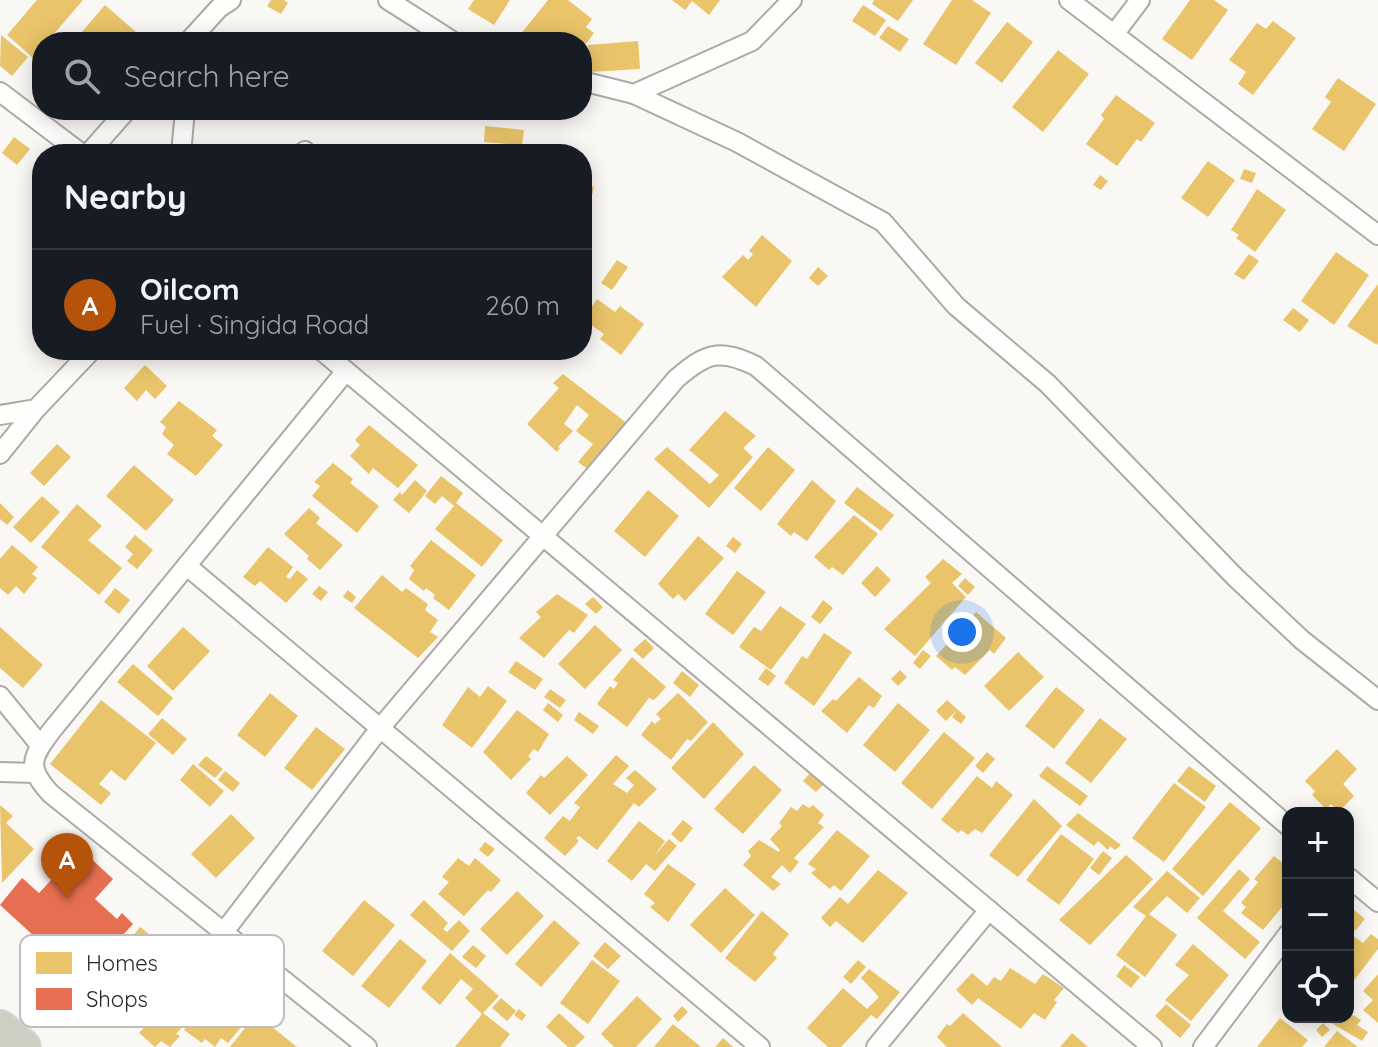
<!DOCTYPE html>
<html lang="en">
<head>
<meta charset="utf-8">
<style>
	body { margin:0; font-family:Quicksand,sans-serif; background:#242831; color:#f1f3f6 }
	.controls { position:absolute; right:24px; bottom:24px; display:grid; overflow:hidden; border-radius:16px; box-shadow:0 4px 20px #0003 }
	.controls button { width:72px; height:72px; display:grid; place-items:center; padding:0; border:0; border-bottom:2px solid #363941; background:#171b24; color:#f1f3f6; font:40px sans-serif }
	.you { position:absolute; left:962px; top:632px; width:28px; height:28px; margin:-20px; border:6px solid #fff; border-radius:50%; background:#1a73e8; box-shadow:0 0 0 12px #1a73e833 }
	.badge { display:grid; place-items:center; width:52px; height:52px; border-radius:50%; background:#b45309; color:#fff; font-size:26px; font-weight:700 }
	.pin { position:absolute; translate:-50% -66px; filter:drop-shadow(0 2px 4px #0008) }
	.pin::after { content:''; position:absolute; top:42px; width:28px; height:24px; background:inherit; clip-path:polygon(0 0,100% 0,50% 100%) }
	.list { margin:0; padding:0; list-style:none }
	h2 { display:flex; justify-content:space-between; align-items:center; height:104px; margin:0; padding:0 32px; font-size:34px }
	h2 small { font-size:26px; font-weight:400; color:#9ea1a6 }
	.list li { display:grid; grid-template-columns:52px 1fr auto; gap:24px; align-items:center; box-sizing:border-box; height:112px; padding:0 32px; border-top:2px solid #363941 }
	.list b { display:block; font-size:30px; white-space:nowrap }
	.list p { margin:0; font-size:26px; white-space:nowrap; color:#9ea1a6 }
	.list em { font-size:26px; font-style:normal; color:#9ea1a6 }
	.icon { flex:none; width:44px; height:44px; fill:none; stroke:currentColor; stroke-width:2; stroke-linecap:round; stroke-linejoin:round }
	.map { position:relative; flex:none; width:1378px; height:1047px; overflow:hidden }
	.search { position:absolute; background:#171b24; box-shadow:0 4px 20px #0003; left:32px; top:32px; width:560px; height:88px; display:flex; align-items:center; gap:20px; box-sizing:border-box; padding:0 28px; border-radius:32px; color:#9ea1a6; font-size:30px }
	.panel { position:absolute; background:#171b24; box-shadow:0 4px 20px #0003; left:32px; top:144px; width:560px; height:216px; border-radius:32px }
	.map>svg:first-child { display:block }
	.homes { fill:#e9c46a }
	.shops { fill:#e76f51 }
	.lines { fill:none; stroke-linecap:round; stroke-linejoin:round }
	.street-casing { stroke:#acaaa6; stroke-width:22 }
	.highway-casing { stroke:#d7d6d3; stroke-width:38 }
	.street { stroke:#fefefd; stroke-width:18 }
	.highway { stroke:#cfcfc3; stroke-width:34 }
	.key { fill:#fff; stroke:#bfbebd; stroke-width:2 }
	.key-label { font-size:22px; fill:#2b2823 }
</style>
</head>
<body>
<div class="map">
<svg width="1378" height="1047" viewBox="0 0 1378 1047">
	<rect width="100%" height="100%" fill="#faf8f4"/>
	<g class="homes">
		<path d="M37,0H83L47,42H42V48L33,58L7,35Z"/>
		<path d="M271,0H284L288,3L281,14L267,6Z"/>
		<path d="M474,0H510L494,25L468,9Z"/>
		<path d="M548,0H568L592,19L586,27L594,33L582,49V42H530L520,35Z"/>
		<path d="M672,0H720L709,15L692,1L685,10Z"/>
		<path d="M874,0H913L898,21L872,4Z"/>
		<path d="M952,0H972L991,13L956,65L923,44Z"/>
		<path d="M1190,0H1214L1228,10L1192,60L1162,39Z"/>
		<path d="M105,5L136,32L128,42H88L90,40L81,33Z"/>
		<path d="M863,5L886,20L875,36L852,21Z"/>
		<path d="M1273,21L1296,38L1253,95L1238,84L1246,72L1229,60L1257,23L1266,29Z"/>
		<path d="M1007,22L1033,42L1002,83L975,63Z"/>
		<path d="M888,26L909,39L900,52L879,38Z"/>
		<path d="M1,35L28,57L12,76L0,66Z"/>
		<path d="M638,41L640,69L590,72L588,45Z"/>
		<path d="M1058,50L1089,74L1043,132L1012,107Z"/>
		<path d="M1338,78L1376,104L1344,151L1312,129L1331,102L1325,97Z"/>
		<path d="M1116,95L1155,123L1141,142L1137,139L1117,166L1086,144L1104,119L1101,115Z"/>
		<path d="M485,126L524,130L521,154H507L508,144L484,142Z"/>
		<path d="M14,137L30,149L17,165L2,153Z"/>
		<path d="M1208,161L1235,180L1208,217L1181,198Z"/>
		<path d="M1244,169L1256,173L1252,183L1240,179Z"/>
		<path d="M42,173V192L33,183Z"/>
		<path d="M1100,175L1108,181L1101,190L1093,185Z"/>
		<path d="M582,184L594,187L591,200L582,198Z"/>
		<path d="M1257,189L1286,210L1255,252L1236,238L1239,235L1231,230Z"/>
		<path d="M762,235L792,261L756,307L722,277L743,255L748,260L753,254L749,251Z"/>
		<path d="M1336,252L1369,275L1334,325L1301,301Z"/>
		<path d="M1249,254L1259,261L1244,280L1234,274Z"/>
		<path d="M617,260L628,267L612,290L601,283Z"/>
		<path d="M818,267L828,276L818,286L809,278Z"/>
		<path d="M582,284L592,295L582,305Z"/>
		<path d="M1378,284V343L1377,345L1347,326Z"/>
		<path d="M597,299L615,312L620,306L644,324L621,355L600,339L604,334L583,319Z"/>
		<path d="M1293,308L1309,320L1300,332L1283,320Z"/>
		<path d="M145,365L167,386L155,399L146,390L137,401L124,388Z"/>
		<path d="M563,374L628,424L592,472L578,462L593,444L576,431L589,415L577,405L564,424L573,431L558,447L560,448L557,452L527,424L559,388L553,383Z"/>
		<path d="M179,401L217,430L212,436L223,445L196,476L167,454L174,445L162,434L166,427L160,422Z"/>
		<path d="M725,411L756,436L743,448L753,457L709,508L654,459L667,447L710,484L719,475L689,450Z"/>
		<path d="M369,425L418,465L398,488L373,468L369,474L350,456L360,445L355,440Z"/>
		<path d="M57,444L71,457L44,486L30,473Z"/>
		<path d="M768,447L795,470L761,511L734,488Z"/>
		<path d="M333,463L353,479L350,483L379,506L357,533L312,496L320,486L314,482Z"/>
		<path d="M134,465L174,500L146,531L106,496Z"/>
		<path d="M441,476L463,493L456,503L503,540L482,567L435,529L454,506L442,496L435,504L425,496Z"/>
		<path d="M415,480L427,491L409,513L393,500L400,492L402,495Z"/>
		<path d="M812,480L836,501L807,541L794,532L791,536L777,524Z"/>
		<path d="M857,487L894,515L881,531L844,503Z"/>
		<path d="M648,490L679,516L645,557L614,531Z"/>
		<path d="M42,496L60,512L31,543L13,527Z"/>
		<path d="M0,503L14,517L7,525L0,519Z"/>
		<path d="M77,504L102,526L88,540L122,568L99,595L41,547Z"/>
		<path d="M309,508L320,518L316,523L343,545L320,570L307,559L309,556L284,534Z"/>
		<path d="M854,515L878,534L843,575L832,567L829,570L814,557Z"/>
		<path d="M135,535L153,550L137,569L127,561L133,554L125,547Z"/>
		<path d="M698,536L724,558L685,601L678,594L673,599L658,584Z"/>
		<path d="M733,537L742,544L735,553L726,546Z"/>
		<path d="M431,540L476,575L449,610L433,598L435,595L426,588L424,591L409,579L414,570L410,566Z"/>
		<path d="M12,545L38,567L32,574L37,578L24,594L16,586L8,595L0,588V559Z"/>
		<path d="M268,547L293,567L286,577L290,579L297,570L308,579L286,603L260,581L255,586L243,577Z"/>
		<path d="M943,559L962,574L952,583L966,597L915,656L884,629L931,583L925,577Z"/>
		<path d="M877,566L891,580L875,597L861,583Z"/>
		<path d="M737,571L766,592L733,635L705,614Z"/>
		<path d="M382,575L402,592L406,588L428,604L425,610L438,620L430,632L438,637L418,658L354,608Z"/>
		<path d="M965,578L975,587L968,595L958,586Z"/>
		<path d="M319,586L328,592L321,601L312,594Z"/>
		<path d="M115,588L130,600L119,614L104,602Z"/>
		<path d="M348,590L356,597L352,603L343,597Z"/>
		<path d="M557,594L588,615L574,633L569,630L544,658L519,638L541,617L536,612Z"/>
		<path d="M593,597L603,607L596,614L585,604Z"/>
		<path d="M823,600L833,608L820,624L811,617Z"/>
		<path d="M780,606L806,624L771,670L739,647L754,627L761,631Z"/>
		<path d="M976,612L1006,638L994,654L990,650L965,675L955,667L952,670L936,656Z"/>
		<path d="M595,625L622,650L585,689L558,664Z"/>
		<path d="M0,627L43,665L23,688L0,668Z"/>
		<path d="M183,627L210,651L173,691L147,666Z"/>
		<path d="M824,633L852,652L814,706L784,683L802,656L807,659Z"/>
		<path d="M645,639L654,648L643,659L633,650Z"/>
		<path d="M923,650L931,656L920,669L913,663Z"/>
		<path d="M1018,652L1044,677L1009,711L984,686Z"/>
		<path d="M632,657L666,687L654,700L649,698L627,727L597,704L610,686L614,689L618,683L613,680Z"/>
		<path d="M516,661L543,679L535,690L508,672Z"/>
		<path d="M133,664L173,698L158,716L117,682Z"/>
		<path d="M766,668L776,676L768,686L758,679Z"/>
		<path d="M900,670L907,677L898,686L891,679Z"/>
		<path d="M682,671L699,685L690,697L673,683Z"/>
		<path d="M859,677L882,696L874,708L869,705L847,733L821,711L833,699L836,701Z"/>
		<path d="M488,686L507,701L472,748L442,725L468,687L480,697Z"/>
		<path d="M1056,687L1085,710L1054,749L1025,726Z"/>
		<path d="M550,689L566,700L560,708L544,697Z"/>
		<path d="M270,693L298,716L265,757L237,735Z"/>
		<path d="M678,693L708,722L691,741L687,739L671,760L641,735L652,721L655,724L661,719L656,714Z"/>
		<path d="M101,700L156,743L125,781L111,770L99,784L111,793L101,805L50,764Z"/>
		<path d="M947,700L966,717L961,724L952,717L957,710L946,721L936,711Z"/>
		<path d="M548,703L563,715L558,722L543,710Z"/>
		<path d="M898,703L930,730L895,772L863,745Z"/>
		<path d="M517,710L549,734L538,752L534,749L528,756L531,759L511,780L483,752Z"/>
		<path d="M579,712L599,726L593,734L574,720Z"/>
		<path d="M162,718L187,739L173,755L148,734Z"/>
		<path d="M1100,718L1127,739L1091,783L1065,763Z"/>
		<path d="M713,722L744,754L704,799L671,768Z"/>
		<path d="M316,727L345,749L312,790L284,768Z"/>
		<path d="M944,732L975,758L932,809L901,783Z"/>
		<path d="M1337,749L1357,769L1343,784L1354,796L1339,812L1331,804L1326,809L1312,795L1315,791L1305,781Z"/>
		<path d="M987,752L995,759L983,773L975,766Z"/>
		<path d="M616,755L629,766L613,784L627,793L634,785L626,778L635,770L657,789L639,807L634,803L597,850L579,836L576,838L579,841L565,856L544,838L563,816L570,821L580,807L574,803Z"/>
		<path d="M206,756L223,769L215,778L198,765Z"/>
		<path d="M567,756L588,775L550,815L526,793L541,775L544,778Z"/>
		<path d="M193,764L224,791L210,807L180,780Z"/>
		<path d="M754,765L782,790L743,834L714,809Z"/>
		<path d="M1047,766L1088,796L1080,806L1039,776Z"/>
		<path d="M1189,766L1216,786L1205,802L1177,781Z"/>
		<path d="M225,771L240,783L233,792L218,780Z"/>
		<path d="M810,773L823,785L816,792L803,781Z"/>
		<path d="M977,776L992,788L996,781L1013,795L982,833L975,829L968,835L961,830L958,833L941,820Z"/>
		<path d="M1174,783L1206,807L1164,862L1132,838Z"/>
		<path d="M1034,799L1062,826L1018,877L989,855Z"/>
		<path d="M1230,802L1261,828L1203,896L1172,869Z"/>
		<path d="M803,804L809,808L813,805L824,815L818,823L824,827L794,858L799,862L790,873L782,865L771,877L781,884L773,891L743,865L751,856L748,851L759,840L779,852L780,850L770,839L782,826L779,823L791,807L797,811Z"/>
		<path d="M0,805L13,816L6,823L34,849L2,883Z"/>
		<path d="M1078,813L1121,845L1115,850L1110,846L1108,850L1098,841L1094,846L1066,825Z"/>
		<path d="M231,814L255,838L216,878L191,854Z"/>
		<path d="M683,820L693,828L681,843L671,834Z"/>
		<path d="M639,821L665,841L655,855L669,839L677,846L655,871L646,864L632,881L607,861Z"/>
		<path d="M837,830L870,856L841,891L834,885L830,889L811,873L816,869L808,864Z"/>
		<path d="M1061,834L1094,859L1059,905L1026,880Z"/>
		<path d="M485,842L495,849L488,857L479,850Z"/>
		<path d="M1103,851L1112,858L1099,875L1090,868Z"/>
		<path d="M1126,855L1153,879L1090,945L1059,920Z"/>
		<path d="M1274,856L1288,867V900L1263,930L1241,913L1246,907L1241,903L1258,882L1254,879Z"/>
		<path d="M458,858L469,866L475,858L501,880L491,892L488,890L464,916L438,894L449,882L442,877Z"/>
		<path d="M668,864L696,884L668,922L650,907L655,903L644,894Z"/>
		<path d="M1239,869L1250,879L1223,911L1260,942L1245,959L1197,918Z"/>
		<path d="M878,870L908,893L863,943L836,921L830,927L821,918L840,897L848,904Z"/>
		<path d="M1167,871L1200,898L1187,913L1167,896L1149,914L1177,935L1145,977L1116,955L1146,916L1133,907Z"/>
		<path d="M725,888L755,915L721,953L690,925Z"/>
		<path d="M517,891L544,916L507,955L480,929Z"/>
		<path d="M364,900L395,925L353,976L322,951Z"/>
		<path d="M424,900L448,923L443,929L447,932L459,920L470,931L452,951L410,915Z"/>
		<path d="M1348,905L1365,919L1355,931L1348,925Z"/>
		<path d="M762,911L789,934L773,954L777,958L755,982L725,958Z"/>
		<path d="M554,920L580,943L541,987L515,964Z"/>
		<path d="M140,927L207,979L178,1016L130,976L127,980L109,966Z"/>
		<path d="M1348,932L1363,943L1371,934L1378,939V949L1348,988Z"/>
		<path d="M400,939L427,961L389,1008L361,986Z"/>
		<path d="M605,942L621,956L608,969L593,956Z"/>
		<path d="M1193,944L1229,975L1191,1021L1165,1000L1189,975L1175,965Z"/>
		<path d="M473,945L486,956L476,968L462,957Z"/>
		<path d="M450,953L499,996L483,1013L510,1034L500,1047H455L482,1014L465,998L473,989L461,979L440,1005L421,988Z"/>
		<path d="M592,960L620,981L588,1024L560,1003Z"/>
		<path d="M858,960L866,967L851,984L843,977Z"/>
		<path d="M1124,965L1140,977L1131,988L1116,976Z"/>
		<path d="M1010,968L1035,984L1043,974L1064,988L1054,1000L1057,1002L1045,1020L1034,1013L1021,1029L978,998L972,1005L956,990L972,973L987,986L994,977L1001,981Z"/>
		<path d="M869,969L900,992L877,1019L871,1015L841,1047H828L807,1028L843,988L867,1009L879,997L861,978Z"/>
		<path d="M1378,974V1023L1363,1010L1373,1000L1363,991Z"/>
		<path d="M222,984L256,1009L228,1043L221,1038L215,1047L205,1039L202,1043L184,1030Z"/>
		<path d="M637,996L662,1019L636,1047H614L601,1034Z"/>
		<path d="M501,998L516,1011L507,1021L492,1008Z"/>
		<path d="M1166,1004L1191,1025L1180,1038L1155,1016Z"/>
		<path d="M682,1006L688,1012L678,1022L673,1016Z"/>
		<path d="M519,1009L526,1015L522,1021L514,1015Z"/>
		<path d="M171,1012L185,1024L176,1034L180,1036L170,1047L161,1041L155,1047L139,1033L155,1015L163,1021Z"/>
		<path d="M1348,1012L1361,1020L1357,1025L1368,1032L1362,1041L1328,1021L1330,1017H1348Z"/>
		<path d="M559,1013L585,1037L575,1047H568L546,1027Z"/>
		<path d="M963,1013L1002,1047H947L937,1037L947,1024L950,1026Z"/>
		<path d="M256,1014L297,1047H230Z"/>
		<path d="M1280,1018L1308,1040L1302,1047H1257Z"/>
		<path d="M1323,1023L1330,1030L1322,1037L1316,1030Z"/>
		<path d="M673,1024L701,1047H654Z"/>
		<path d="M1337,1031L1358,1047H1324Z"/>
		<path d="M1072,1033L1088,1047H1060Z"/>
		<path d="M723,1038L733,1047H715Z"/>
	</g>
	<path class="shops" d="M85,853L113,879L95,899L117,919L122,913L133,924L100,960L123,981L105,1001L0,905L22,878L39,893L70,860L75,864Z"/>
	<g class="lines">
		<defs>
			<g id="street">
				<path d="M388,0L454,42"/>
				<path d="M1069,0L1378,235"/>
				<path d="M1115,33L1140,0"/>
				<path d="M188,42L219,8L231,0"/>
				<path d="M582,81L634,94L752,41L792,0"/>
				<path d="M0,92L82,154"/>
				<path d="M634,94L737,142L883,222L956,306L1048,384L1235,577L1302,640L1378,700"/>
				<path d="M88,154L127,110"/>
				<path d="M181,154L185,110"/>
				<path d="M301,154L305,151"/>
				<path d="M321,350L1152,1047"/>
				<path d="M346,371L52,730C31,758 26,767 51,794L367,1047"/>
				<path d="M0,415L36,409L92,350"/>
				<path d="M0,454L36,409"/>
				<path d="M187,566L760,1047"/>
				<path d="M0,696L40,745"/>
				<path d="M0,772L35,773"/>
				<path d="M1348,877L1378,902"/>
				<path d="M223,933L381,727L676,379C706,353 719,348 756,366L1288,826"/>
				<path d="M876,1047L989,910"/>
				<path d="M1203,1047L1288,934"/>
			</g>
			<path id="highway" d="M0,1028L23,1047"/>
		</defs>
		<use href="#street" class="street-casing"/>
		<use href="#highway" class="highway-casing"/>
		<use href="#street" class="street"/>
		<use href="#highway" class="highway"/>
	</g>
	<rect x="20" y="935" width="264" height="92" rx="12" class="key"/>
	<rect x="36" y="952" width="36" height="22" fill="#e9c46a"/>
	<rect x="36" y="988" width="36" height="22" fill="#e76f51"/>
	<g class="key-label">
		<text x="86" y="971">Homes</text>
		<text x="86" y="1007">Shops</text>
	</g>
</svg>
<div class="controls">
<button>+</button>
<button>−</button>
<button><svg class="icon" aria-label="locate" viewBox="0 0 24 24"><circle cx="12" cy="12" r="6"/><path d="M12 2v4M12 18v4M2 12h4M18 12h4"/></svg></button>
</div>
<div class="you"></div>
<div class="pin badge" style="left:67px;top:899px">A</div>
<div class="search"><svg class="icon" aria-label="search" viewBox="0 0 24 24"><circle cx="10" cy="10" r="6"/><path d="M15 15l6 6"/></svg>Search here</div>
<section class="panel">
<h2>Nearby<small></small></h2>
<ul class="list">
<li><span class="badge">A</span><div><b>Oilcom</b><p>Fuel · Singida Road</p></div><em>260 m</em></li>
</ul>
</section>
</div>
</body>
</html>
